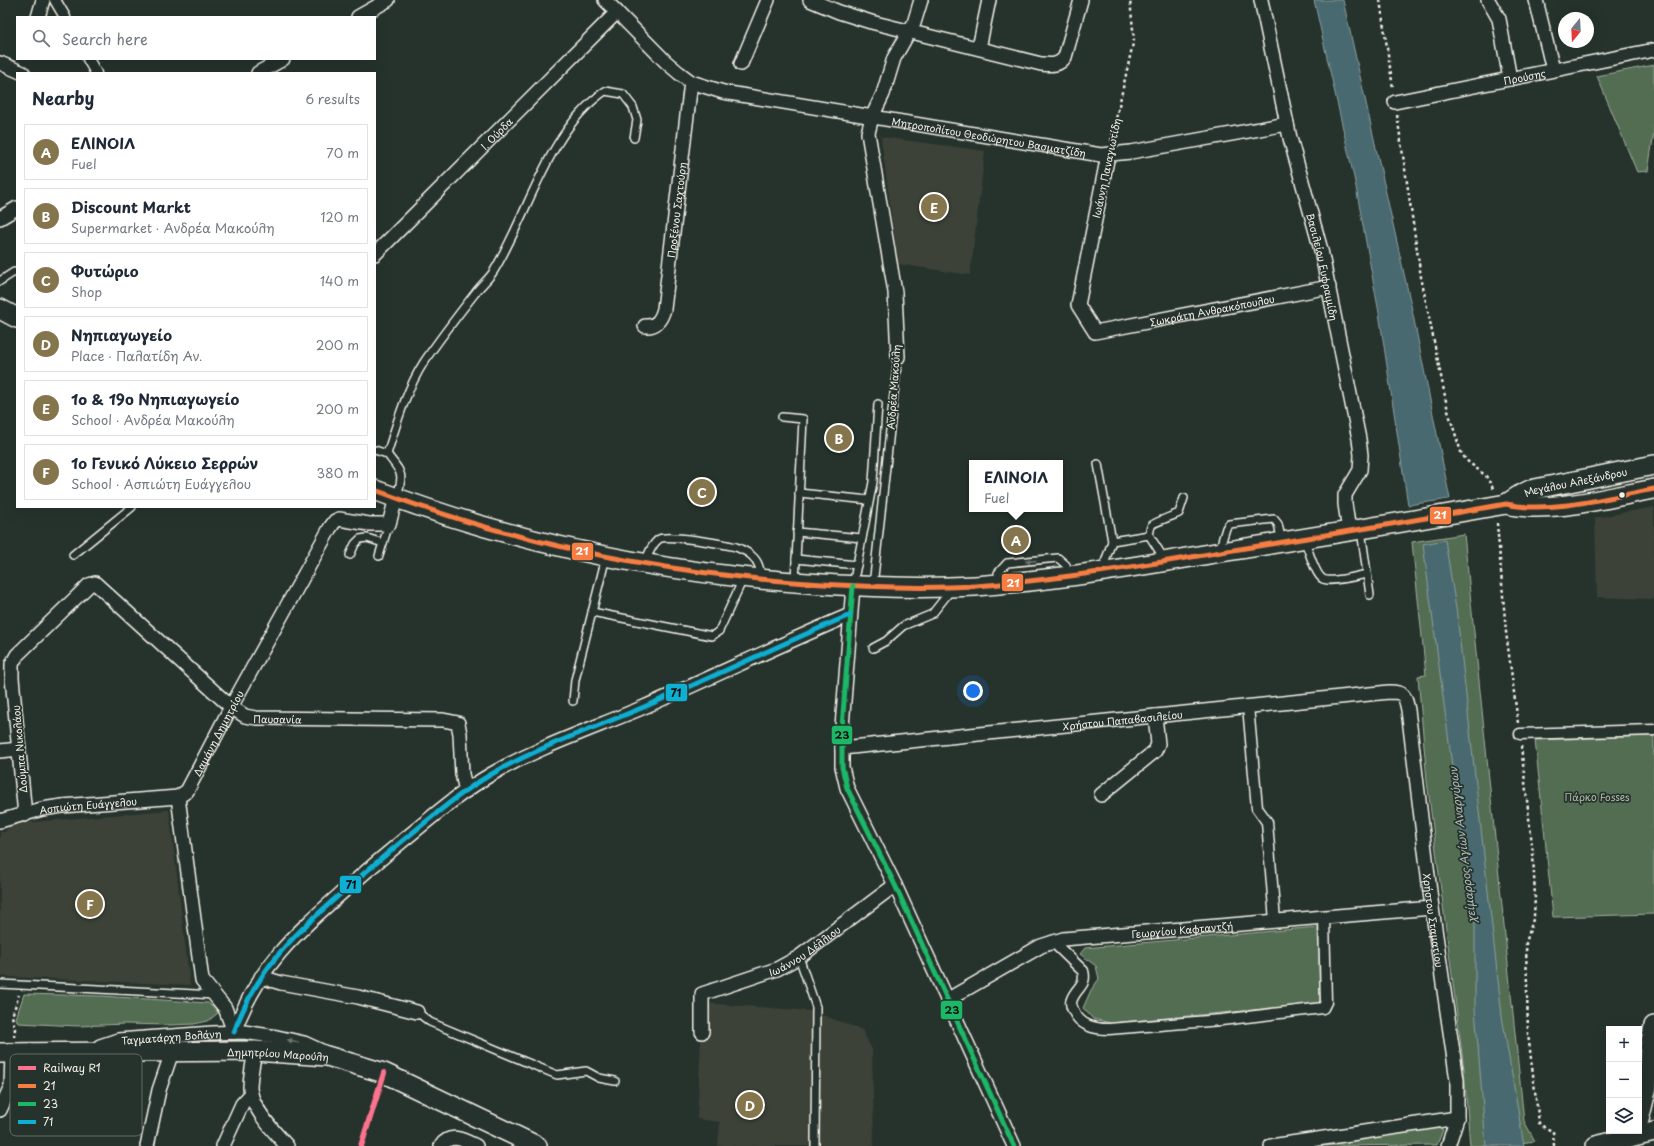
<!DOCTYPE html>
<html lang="en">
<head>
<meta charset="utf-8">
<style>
	body { margin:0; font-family:"Playpen Sans",sans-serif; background:#f2f2f3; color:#1f2937 }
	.controls { position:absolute; right:12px; bottom:12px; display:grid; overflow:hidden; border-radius:0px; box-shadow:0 4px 16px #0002 }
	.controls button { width:36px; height:36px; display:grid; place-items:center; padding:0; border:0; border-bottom:1px solid #e0e1e3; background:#fff; color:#1f2937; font:20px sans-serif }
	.compass { position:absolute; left:1558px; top:12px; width:36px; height:36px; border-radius:50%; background:#fff; box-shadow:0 4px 16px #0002; rotate:198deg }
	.you { position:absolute; left:973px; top:691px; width:14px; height:14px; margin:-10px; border:3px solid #fff; border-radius:50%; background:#1a73e8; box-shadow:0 0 0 6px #1a73e833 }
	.badge { display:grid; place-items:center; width:26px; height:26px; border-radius:50%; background:#84754c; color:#fff; font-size:13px; font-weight:700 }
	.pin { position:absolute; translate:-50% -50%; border:2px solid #fff; box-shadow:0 1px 4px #0006 }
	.popup { position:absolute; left:969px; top:460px; width:94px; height:52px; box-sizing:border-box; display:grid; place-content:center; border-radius:0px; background:#fff; filter:drop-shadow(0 1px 3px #0005); font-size:13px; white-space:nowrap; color:#747a83 }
	.popup b { font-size:15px; color:#1f2937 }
	.popup::after { content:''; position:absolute; left:50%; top:100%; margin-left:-8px; border:8px solid transparent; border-top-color:#fff }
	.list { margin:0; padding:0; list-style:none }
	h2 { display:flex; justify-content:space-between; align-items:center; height:52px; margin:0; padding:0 16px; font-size:17px }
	h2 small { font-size:13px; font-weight:400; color:#747a83 }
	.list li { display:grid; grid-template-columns:26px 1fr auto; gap:12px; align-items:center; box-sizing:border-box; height:56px; margin:0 8px 8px; padding:0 8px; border:1px solid #e0e1e3; border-radius:0px }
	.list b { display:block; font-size:15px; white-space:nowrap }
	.list p { margin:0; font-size:13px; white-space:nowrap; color:#747a83 }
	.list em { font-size:13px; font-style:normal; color:#747a83 }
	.icon { flex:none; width:22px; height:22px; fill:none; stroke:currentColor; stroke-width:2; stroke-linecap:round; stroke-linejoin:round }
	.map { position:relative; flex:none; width:1654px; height:1146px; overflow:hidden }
	.search { position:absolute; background:#fff; box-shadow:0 4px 16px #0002; left:16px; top:16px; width:360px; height:44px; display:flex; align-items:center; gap:10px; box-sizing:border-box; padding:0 14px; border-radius:0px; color:#747a83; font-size:15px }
	.panel { position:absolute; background:#fff; box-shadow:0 4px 16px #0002; left:16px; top:72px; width:360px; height:436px; border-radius:0px }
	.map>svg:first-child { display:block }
	.built { fill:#3c4339 }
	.green { fill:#526d53; stroke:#a3af9e }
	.water { fill:#48696f; stroke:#8d9f9f }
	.pier { fill:#26332d }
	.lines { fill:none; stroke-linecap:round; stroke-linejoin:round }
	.service-casing { stroke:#f4f1e8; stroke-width:10 }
	.pedestrian-casing { stroke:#f4f1e8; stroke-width:13 }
	.minor-casing { stroke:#f4f1e8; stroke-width:16 }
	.secondary-casing { stroke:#f4f1e8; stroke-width:22 }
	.path { stroke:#f4f1e8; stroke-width:2.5; stroke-dasharray:3 3; stroke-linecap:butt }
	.service { stroke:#26332d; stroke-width:7 }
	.pedestrian { stroke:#26332d; stroke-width:10 }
	.minor { stroke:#26332d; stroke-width:13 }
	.secondary { stroke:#26332d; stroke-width:19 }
	.bus-1-casing { stroke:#26332d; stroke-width:8 }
	.bus-2-casing { stroke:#26332d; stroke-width:8 }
	.bus-3-casing { stroke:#26332d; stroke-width:8 }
	.bus-1 { stroke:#f77d43; stroke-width:5 }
	.bus-2 { stroke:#1ab867; stroke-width:5 }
	.bus-3 { stroke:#0dafd3; stroke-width:5 }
	.rail-1-casing { stroke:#26332d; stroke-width:9 }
	.rail-1 { stroke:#fc738d; stroke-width:6 }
	.oneway { fill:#6e766e }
	.bus-dot { fill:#f4f1e8; stroke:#26332d; stroke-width:1.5 }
	.labels { text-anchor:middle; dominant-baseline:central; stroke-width:3.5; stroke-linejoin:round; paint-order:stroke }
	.street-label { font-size:10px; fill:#f4f1e8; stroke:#26332d }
	.park-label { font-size:10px; fill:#b3bcac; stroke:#26332d }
	.water-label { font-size:11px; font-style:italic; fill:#afbbb8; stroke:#26332d }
	.key { fill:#26332d; stroke:#646c65; stroke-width:1 }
	.key-label { font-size:11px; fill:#f4f1e8 }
	.line-badge { stroke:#26332d; stroke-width:1.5 }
	.badge-label { font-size:11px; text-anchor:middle; font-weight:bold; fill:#fff }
	.pale-badge-label { font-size:11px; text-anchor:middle; font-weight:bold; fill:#111 }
</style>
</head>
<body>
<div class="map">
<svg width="1654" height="1146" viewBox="0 0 1654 1146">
	<rect width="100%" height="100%" fill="#26332d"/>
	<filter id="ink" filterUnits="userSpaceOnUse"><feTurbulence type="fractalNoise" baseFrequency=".025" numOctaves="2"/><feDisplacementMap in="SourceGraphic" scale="8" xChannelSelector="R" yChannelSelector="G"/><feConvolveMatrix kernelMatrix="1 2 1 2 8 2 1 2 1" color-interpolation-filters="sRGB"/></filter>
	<g filter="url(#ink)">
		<g class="built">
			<path d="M881,137L985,151L970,275L898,264Z"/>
			<path d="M1654,507V599L1597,597L1595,518Z"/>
			<path d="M169,810L190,985L13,977L0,976V832H5L11,824Z"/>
			<path d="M703,1003L811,1011L862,1030L872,1050L874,1146H718L720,1122L697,1119Z"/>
		</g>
		<g class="green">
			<path d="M1654,65V132L1648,171L1637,172L1597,76Z"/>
			<path d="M1464,534L1524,1121L1535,1141L1498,1146H1470L1464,1069L1427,781L1418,676L1426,675L1412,542Z"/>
			<path d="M1654,736V914L1553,917L1535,740Z"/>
			<path d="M1318,927L1320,1004L1111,1023L1093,1019L1083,1008L1091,990L1099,979L1096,966L1080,954L1085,948Z"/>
			<path d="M24,994L101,996L208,1003L214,1007L218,1013L208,1021L194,1024L169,1025L125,1024L78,1026L18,1023L16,1018Z"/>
			<path d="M1437,1127L1443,1130L1437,1145L1321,1146Z"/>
		</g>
		<g class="water">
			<path d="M1314,0H1343L1411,305L1450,499L1408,505L1379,313L1355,182Z"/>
			<path d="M1445,540L1457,615L1502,1016L1524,1146H1486L1475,1009V915L1458,811L1423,544Z"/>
		</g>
		<path class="pier" d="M1452,499L1450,501L1407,507Z"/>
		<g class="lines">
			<defs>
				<g id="service">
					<path d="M0,281L14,272L17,273"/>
					<path d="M782,417L803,419L795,581"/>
					<path d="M375,450L387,454"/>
					<path d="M1098,464L1112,541L1149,535"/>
					<path d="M799,493L869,500"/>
					<path d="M397,497C404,472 402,474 387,454C397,423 406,390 424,362C440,338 458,315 476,292C482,284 491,277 495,269C530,210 548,131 605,91L623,94L633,107L637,120L634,138"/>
					<path d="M1361,530L1370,595"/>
					<path d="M797,532L862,538"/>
					<path d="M1304,539C1308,548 1315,575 1323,579C1330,583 1358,576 1367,574"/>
					<path d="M1219,551L1226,528L1229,524L1274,519L1278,524L1282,542"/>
					<path d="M73,555L132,507"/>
					<path d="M350,555L355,544L360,539L367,538L383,543L389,524"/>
					<path d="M379,556L383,543"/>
					<path d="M796,559L857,565"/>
					<path d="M1165,560L1149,535C1150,532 1150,527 1152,525C1153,523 1175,515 1179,513L1184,498"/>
					<path d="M645,563C648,555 651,545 659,539C668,534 724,544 736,547C741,549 748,552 752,556C759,562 760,569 761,578"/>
					<path d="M1102,571L1112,541"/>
					<path d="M998,573L1007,563L1058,558L1066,565"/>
					<path d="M853,585L873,482L878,404"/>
					<path d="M873,586L898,357"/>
					<path d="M592,612L712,636L719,631L743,579"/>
					<path d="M873,648L886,641L903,626L932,614L951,590"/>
					<path d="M573,701L575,680L606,557"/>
					<path d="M799,957L816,1007L815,1146"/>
					<path d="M0,984L215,995"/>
					<path d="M417,1012L430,1022L557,1075L586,1071L599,1078L615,1081"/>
				</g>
				<g id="pedestrian">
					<path d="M55,0L65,17"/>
					<path d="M88,59L96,73"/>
					<path d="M1248,706L1257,808L1267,822L1275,921"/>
					<path d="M1520,734L1654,730"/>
					<path d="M1052,941L1083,971C1087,985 1076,988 1072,999C1070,1003 1071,1006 1073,1010C1080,1026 1094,1029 1109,1029L1221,1020L1323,1008L1326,1002L1324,917"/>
				</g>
				<g id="minor">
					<path id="s1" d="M605,0L666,62L679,73L691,82L723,92L1101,155L1131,152L1287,124"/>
					<path d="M810,0L839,12L871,22L1041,64C1051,65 1059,66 1065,57L1081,0"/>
					<path id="s2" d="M1261,0L1290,138L1321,250L1359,439L1361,455L1360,470L1345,495V504L1349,531"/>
					<path d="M1488,0L1499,19L1510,79"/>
					<path d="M1536,0L1553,70"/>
					<path d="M38,17L43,0"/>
					<path d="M358,17L388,0"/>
					<path d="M979,48L989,0"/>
					<path d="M0,63L23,73"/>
					<path d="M741,64L768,0"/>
					<path d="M258,73L283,59"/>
					<path id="s3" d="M1395,102L1654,50"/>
					<path id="s4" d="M1108,155L1078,305L1095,332L1329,287"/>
					<path d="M0,218L17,208"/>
					<path id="s5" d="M375,254L617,12"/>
					<path id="s6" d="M645,326C656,327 661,320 664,309L691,82"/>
					<path d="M898,357L895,292L868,133L872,117L883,94L894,58L914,23L921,0"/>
					<path d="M853,586L842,727V767L847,788L895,885L1014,1146"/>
					<path id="s7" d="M842,748L1389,692C1405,692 1405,696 1408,710L1432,908L1457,1080V1118L1448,1146"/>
					<path d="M0,751L19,749"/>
					<path d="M1101,795L1155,751L1158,744L1155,716"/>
					<path id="s8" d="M25,815L12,678V664L17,655L89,585L95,583L231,707L245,716L256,718L443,720L458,723L460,734L462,774L466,791"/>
					<path id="s9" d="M0,821L42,809L62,806L178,797"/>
					<path d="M261,977L281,983L358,997L417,1012"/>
					<path id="s10" d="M947,1000L1041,946L1063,939L1432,908"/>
					<path d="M234,1032C258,966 295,934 346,889C371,867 396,846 422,825C444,807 466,789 490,775C538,747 592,729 644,707C713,677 781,644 850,615"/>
					<path id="s11" d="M234,1032L225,1008L202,980L178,797L187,791L231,707L330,528L335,521L339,519L369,524H389L396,498"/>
					<path id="s12" d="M702,1032V994L777,969L799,957L895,885"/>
					<path d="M255,1051C253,1063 250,1076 250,1088C251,1107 274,1132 287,1146"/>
					<path id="s13" d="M94,1052L100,1046L118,1040L212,1033L244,1032L277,1037L304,1043L326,1053"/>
					<path d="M0,1110L11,1086L12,1053"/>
					<path d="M147,1146L159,1090L172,1052"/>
					<path d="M223,1146L242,1104L251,1094"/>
					<path d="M441,1146C450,1132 464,1140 476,1146"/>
					<path d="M1271,1146L1457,1118"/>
				</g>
				<g id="secondary">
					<path d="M0,309L17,318"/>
					<path d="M375,490C514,543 660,573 808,583C864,587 920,589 975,586C1058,580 1140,566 1221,552C1316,537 1411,521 1506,504C1550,514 1610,497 1654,489"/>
					<path id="s14" d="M1506,504L1520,495L1530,490L1654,465"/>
					<path id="s15" d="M0,1053L255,1051L327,1056L384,1073L537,1146"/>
					<path d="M1639,1120L1647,1087L1650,1046L1654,1026"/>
					<path d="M1596,1146L1654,1132"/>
				</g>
			</defs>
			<use href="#service" class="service-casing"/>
			<use href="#pedestrian" class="pedestrian-casing"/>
			<use href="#minor" class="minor-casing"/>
			<use href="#secondary" class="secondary-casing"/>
			<g class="path">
				<path d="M1380,0L1393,88"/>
				<path d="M1397,115L1421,277L1448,411L1461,452L1466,460L1486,476L1494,490"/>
				<path d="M1111,141L1134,39L1130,0"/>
				<path d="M1497,523L1506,632L1518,723"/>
				<path d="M1521,746L1533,854L1535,897L1534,916L1526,943L1528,1034L1539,1123L1545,1128L1553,1131L1554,1146"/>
				<path d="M14,1037L15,1029L12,1016L19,995"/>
			</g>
			<use href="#service" class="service"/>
			<use href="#pedestrian" class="pedestrian"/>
			<use href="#minor" class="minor"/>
			<use href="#secondary" class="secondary"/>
			<defs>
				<path id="bus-1" d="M375,490C514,543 660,573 808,583C864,587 920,589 975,586C1058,580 1140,566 1221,552C1316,537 1411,521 1506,504C1550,514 1610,497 1654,489"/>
				<path id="bus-2" d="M853,586L842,727V767L847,788L895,885L1014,1146"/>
				<path id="bus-3" d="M234,1032C258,966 295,934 346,889C371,867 396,846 422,825C444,807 466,789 490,775C538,747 592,729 644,707C713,677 781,644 850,615"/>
			</defs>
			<use href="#bus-1" class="bus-1-casing"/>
			<use href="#bus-2" class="bus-2-casing"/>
			<use href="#bus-3" class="bus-3-casing"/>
			<use href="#bus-1" class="bus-1"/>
			<use href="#bus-2" class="bus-2"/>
			<use href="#bus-3" class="bus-3"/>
			<defs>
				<path id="rail-1" d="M361,1146L384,1073"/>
			</defs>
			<use href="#rail-1" class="rail-1-casing"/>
			<use href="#rail-1" class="rail-1"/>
		</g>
		<defs><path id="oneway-solid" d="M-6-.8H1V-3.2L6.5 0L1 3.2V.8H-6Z"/></defs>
		<g class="oneway">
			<use href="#oneway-solid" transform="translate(1031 561) rotate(175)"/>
			<use href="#oneway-solid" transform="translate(293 1041) rotate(-168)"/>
		</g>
	</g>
	<circle class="bus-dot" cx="1622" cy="495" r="3.5"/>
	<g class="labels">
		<g class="street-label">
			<text stroke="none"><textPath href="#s3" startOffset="132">Προύσης</textPath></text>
			<text stroke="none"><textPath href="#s5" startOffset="171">Ι. Ούρδα</textPath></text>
			<text stroke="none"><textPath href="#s1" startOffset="422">Μητροπολίτου Θεοδώρητου Βασματζίδη</textPath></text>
			<text transform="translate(1106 168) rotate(-78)">Ιωάννη Παναγιωτίδη</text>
			<text stroke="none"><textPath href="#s6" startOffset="128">Προξένου Σαχτούρη</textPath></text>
			<text stroke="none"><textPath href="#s2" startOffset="274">Βασιλείου Ευφραιμίδη</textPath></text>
			<text stroke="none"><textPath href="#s4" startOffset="304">Σωκράτη Ανθρακόπουλου</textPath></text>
			<text transform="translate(893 387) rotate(-86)">Ανδρέα Μακούλη</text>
			<text stroke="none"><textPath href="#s14" startOffset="74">Μεγάλου Αλεξάνδρου</textPath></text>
			<text stroke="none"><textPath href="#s8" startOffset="502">Παυσανία</textPath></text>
			<text stroke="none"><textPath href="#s7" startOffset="282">Χρήστου Παπαβασιλείου</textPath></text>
			<text stroke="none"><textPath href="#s11" startOffset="323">Δαμάνη Δημητρίου</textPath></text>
			<text transform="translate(19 749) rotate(-95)">Δούμπα Νικολάου</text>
			<text stroke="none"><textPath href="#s9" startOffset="90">Ασπιώτη Ευάγγελου</textPath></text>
			<text stroke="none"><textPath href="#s7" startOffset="792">Χρήστου Σταματίου</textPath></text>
			<text stroke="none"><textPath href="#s10" startOffset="251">Γεωργίου Καφταντζή</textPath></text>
			<text stroke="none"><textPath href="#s12" startOffset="150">Ιωάννου Δέλλιου</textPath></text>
			<text stroke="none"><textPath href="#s13" startOffset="81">Ταγματάρχη Βολάνη</textPath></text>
			<text stroke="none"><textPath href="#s15" startOffset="278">Δημητρίου Μαρούλη</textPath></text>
		</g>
		<g class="park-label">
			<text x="1597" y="796">Πάρκο Fosses</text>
		</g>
		<g class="water-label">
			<text transform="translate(1462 845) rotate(-97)">χείμαρρος Αγίων Αναργύρων</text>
		</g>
	</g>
	<rect x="10" y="1054" width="132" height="82" rx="6" class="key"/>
	<rect x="18" y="1066" width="18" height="4" fill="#fc738d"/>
	<rect x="18" y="1084" width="18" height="4" fill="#f77d43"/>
	<rect x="18" y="1102" width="18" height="4" fill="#1ab867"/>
	<rect x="18" y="1120" width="18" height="4" fill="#0dafd3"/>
	<g class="key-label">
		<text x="43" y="1072">Railway R1</text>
		<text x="43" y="1090">21</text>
		<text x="43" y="1108">23</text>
		<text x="43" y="1126">71</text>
	</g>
	<g class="line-badge">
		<rect x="1429" y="506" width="23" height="19" rx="4" fill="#f77d43"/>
		<rect x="571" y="542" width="23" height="19" rx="4" fill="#f77d43"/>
		<rect x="1001" y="573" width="23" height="19" rx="4" fill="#f77d43"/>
		<rect x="665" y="683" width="23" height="19" rx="4" fill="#0dafd3"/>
		<rect x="831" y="725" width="22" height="20" rx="4" fill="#1ab867"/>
		<rect x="339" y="875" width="23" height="19" rx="4" fill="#0dafd3"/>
		<rect x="940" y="1000" width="23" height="20" rx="4" fill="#1ab867"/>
	</g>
	<g class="badge-label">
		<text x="1440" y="519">21</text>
		<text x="582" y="555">21</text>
		<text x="1013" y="587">21</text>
	</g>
	<g class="pale-badge-label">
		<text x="676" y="697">71</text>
		<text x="842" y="739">23</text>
		<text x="351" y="889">71</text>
		<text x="952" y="1014">23</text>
	</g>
</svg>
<div class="controls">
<button>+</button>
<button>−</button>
<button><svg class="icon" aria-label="layers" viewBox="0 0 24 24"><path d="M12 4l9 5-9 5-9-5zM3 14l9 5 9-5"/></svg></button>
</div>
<svg class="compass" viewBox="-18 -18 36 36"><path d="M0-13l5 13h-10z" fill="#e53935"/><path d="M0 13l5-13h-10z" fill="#747a83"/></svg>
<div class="you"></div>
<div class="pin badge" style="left:1016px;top:540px">A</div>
<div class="popup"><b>ΕΛΙΝΟΙΛ</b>Fuel</div>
<div class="pin badge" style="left:839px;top:438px">B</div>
<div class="pin badge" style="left:702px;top:492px">C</div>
<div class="pin badge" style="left:750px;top:1105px">D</div>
<div class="pin badge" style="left:934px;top:207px">E</div>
<div class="pin badge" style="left:90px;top:904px">F</div>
<div class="search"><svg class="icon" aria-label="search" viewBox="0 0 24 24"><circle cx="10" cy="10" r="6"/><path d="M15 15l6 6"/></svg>Search here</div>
<section class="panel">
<h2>Nearby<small>6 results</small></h2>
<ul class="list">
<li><span class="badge">A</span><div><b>ΕΛΙΝΟΙΛ</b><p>Fuel</p></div><em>70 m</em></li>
<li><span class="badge">B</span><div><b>Discount Markt</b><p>Supermarket · Ανδρέα Μακούλη</p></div><em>120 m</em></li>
<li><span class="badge">C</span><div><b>Φυτώριο</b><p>Shop</p></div><em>140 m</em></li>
<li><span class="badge">D</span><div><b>Νηπιαγωγείο</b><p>Place · Παλατίδη Αν.</p></div><em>200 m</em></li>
<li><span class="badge">E</span><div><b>1ο &amp; 19ο Νηπιαγωγείο</b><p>School · Ανδρέα Μακούλη</p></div><em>200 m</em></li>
<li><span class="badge">F</span><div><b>1ο Γενικό Λύκειο Σερρών</b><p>School · Ασπιώτη Ευάγγελου</p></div><em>380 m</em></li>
</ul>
</section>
</div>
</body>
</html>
